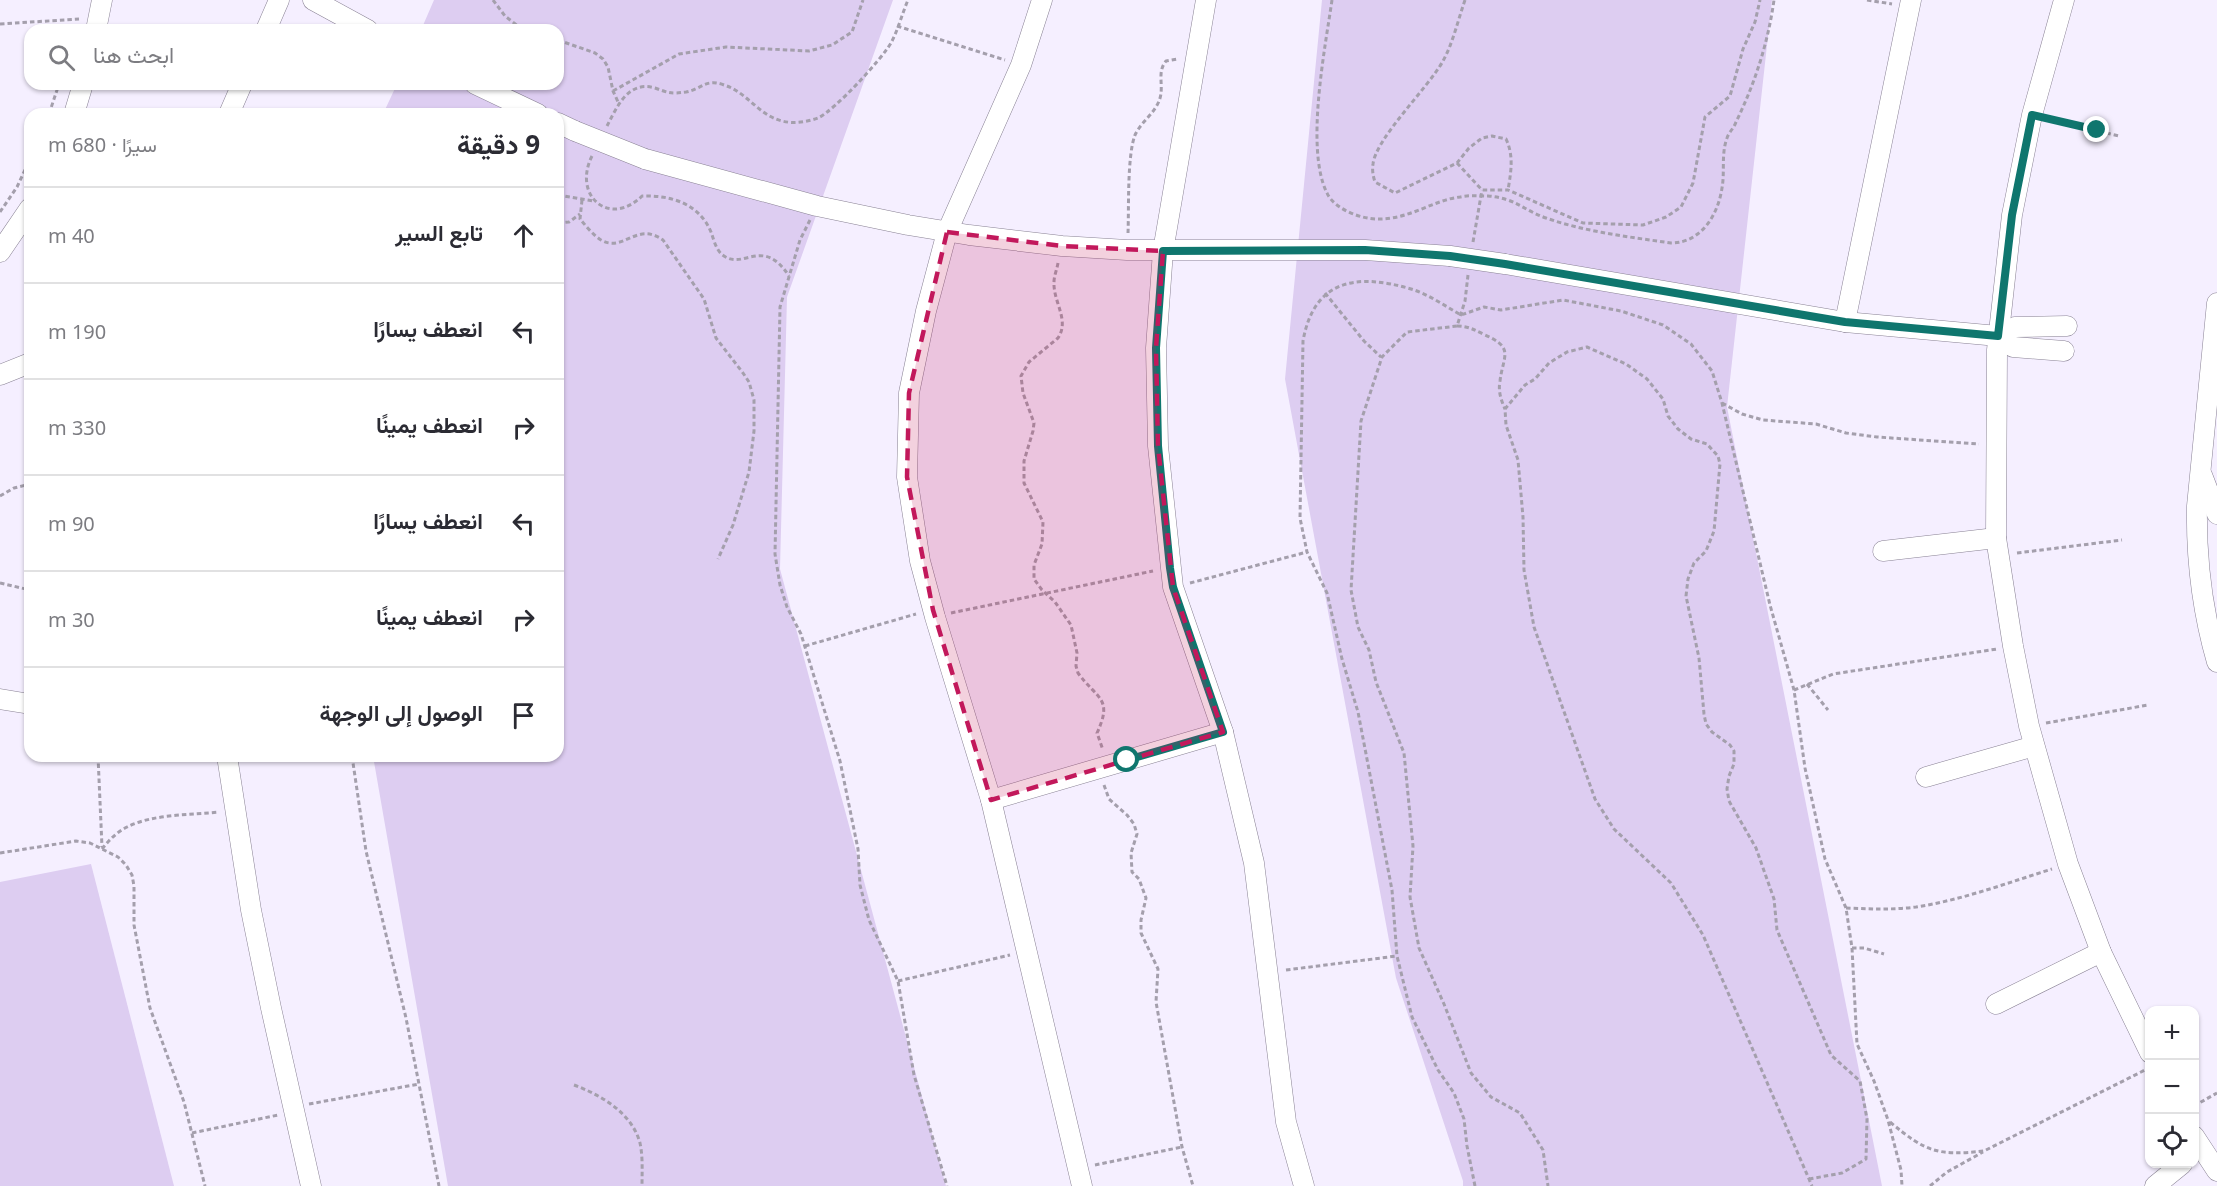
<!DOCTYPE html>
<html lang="ar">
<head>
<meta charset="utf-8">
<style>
	body { margin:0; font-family:"Noto Sans",Vazirmatn,sans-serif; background:#f2f2f3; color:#2b2b33; direction:rtl }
	.controls { position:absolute; right:18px; bottom:18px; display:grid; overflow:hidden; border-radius:12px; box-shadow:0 2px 4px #0004 }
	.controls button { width:54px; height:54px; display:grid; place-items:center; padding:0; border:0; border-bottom:2px solid #e1e1e2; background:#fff; color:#2b2b33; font:30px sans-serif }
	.stop { position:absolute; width:18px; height:18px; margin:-14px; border:4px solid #0f766e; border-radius:50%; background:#fff }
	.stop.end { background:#0f766e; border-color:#fff; box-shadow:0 2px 6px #0008 }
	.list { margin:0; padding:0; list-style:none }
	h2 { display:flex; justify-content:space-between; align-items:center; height:78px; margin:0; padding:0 24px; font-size:26px }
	h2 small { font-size:20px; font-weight:400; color:#7c7c81 }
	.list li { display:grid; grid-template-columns:39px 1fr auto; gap:18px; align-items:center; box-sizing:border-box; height:96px; padding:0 24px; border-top:2px solid #e1e1e2 }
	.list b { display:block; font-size:22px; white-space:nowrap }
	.list em { font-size:20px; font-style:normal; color:#7c7c81 }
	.icon { flex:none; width:33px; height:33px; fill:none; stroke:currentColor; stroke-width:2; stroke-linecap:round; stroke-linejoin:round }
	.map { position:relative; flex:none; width:2217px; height:1186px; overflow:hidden; direction:ltr }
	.search { position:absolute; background:#fff; box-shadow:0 2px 4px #0004; left:24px; top:24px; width:540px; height:66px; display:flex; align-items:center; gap:15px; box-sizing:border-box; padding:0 21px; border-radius:18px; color:#7c7c81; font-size:22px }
	.panel { position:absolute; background:#fff; box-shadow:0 2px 4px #0004; left:24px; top:108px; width:540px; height:654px; border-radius:18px; direction:rtl }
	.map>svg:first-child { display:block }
	.green { fill:#ddcdf1 }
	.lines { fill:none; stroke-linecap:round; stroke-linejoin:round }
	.street-casing { stroke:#898294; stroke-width:21 }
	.path { stroke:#a49fac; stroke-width:3; stroke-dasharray:4.5 3; stroke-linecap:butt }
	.street { stroke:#fff; stroke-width:20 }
	.street-bridge-casing { stroke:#898294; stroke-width:21; stroke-linecap:butt }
	.street-bridge { stroke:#fff; stroke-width:20 }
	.route { stroke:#0f766e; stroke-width:8 }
	.marked { fill:#c2185b; fill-opacity:0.2; stroke:#c2185b; stroke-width:4.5; stroke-dasharray:12 8; stroke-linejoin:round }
</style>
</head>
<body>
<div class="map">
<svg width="2217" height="1186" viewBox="0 0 2217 1186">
	<rect width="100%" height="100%" fill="#f5efff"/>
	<g class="green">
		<path d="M434,0H893L787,297L780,569L946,1186H448L373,756H558V114H383L397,84H558V30H421Z"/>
		<path d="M1322,0H1772L1727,407L1882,1186H1463V1181L1396,978L1285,379Z"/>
		<path d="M91,864L174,1186H0V882Z"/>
	</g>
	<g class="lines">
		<defs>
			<g id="street">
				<path d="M313,0L368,30"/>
				<path d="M1042,0L1021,65L947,232L926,311L909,393L907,477L920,561L935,617L991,800L1082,1186"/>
				<path d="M1206,0L1163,251L1156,348L1158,446L1173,587L1223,732L1254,863L1286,1122L1304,1186"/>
				<path d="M2064,0L2032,115L2012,215L1997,350L1996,538L2013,646L2029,726L2068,864L2101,952L2150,1053"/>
				<path d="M96,30L102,0"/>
				<path d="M266,30L279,0"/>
				<path d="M475,84L538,114"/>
				<path d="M74,114L83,84"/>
				<path d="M229,114L242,84"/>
				<path d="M558,123L575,131"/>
				<path d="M645,159L817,206L908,225L969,235L1062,246L1127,250H1365L1450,256"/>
				<path d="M0,252L30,208"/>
				<path d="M1505,264L1845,322L1998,336L2015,327L2067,326"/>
				<path d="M2217,303L2197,506C2196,560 2202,610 2217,662"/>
				<path d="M1845,322L1911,0"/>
				<path d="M1998,336L2013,347L2064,351"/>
				<path d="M0,375L30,363"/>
				<path d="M2202,475L2217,514"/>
				<path d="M1883,551L1996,538"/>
				<path d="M0,699L30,704"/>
				<path d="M227,756L251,910L271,1008L311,1186"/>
				<path d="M1926,777L2034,746"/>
				<path d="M991,800L1223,732"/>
				<path d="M1996,1004L2101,952"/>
				<path d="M2194,1136L2217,1171"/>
				<path d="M2155,1186L2182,1164"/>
			</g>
		</defs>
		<use href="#street" class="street-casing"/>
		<g class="path">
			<path d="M493,0L505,16L523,30"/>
			<path d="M1332,0C1325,49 1305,149 1327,193C1334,209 1361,219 1377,219C1409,220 1433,200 1460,197C1469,195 1479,196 1488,196C1515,198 1523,210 1546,218C1586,232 1630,237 1671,243C1701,243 1718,215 1722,188C1725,172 1721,154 1727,138C1729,132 1734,128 1736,122C1755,83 1768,43 1774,0"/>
			<path d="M1465,0C1458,20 1453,43 1443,61C1428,88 1376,138 1373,164C1372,170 1373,176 1375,182L1395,193L1457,163L1469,148L1482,138L1492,136L1506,139C1514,156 1511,172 1508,190"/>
			<path d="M1867,0L1892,4"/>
			<path d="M0,24L79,19"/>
			<path d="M897,26L1005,60"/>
			<path d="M558,40L595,53L603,59L608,67L613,91L619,104"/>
			<path d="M613,91L679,54L726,47L809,51L832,45L852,32L863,0"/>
			<path d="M49,114L59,84"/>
			<path d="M2048,119L2119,136"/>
			<path d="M607,126C617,107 628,80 655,88C669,93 670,94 686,92C702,89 706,78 724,85C747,92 758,115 782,121C793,124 807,122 818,118C835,110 881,60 891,43C898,30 902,14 908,0"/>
			<path d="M592,156C572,196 610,228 642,196C670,195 699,203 711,232C714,240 716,251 724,256C744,270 763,236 789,276"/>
			<path d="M1457,163L1482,190H1508L1583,223L1643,225L1666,217L1681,207L1693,183L1705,117L1730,96L1743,49L1755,22L1760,0"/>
			<path d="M558,195L594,201"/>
			<path d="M582,200L580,219C586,226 593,235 601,240C624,253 636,221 663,240L704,299L716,338L743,373L749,382L754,400V431L749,472L733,525L718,559"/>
			<path d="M0,212L17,187L30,159"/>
			<path d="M810,220L800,240L780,307L775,554L780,585L787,607L801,634L840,761L858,849L860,885L869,920L898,981L914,1075L947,1186"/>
			<path d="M558,223L569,222L580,214"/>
			<path d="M1128,233C1129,209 1127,156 1135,135C1141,122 1154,114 1159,101C1165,87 1156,73 1166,61L1177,59"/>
			<path d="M1473,242L1482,190"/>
			<path d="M1058,263C1057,269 1054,276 1054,282C1053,302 1070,320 1058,338L1029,362L1021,376L1023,393L1034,423L1033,431L1024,461V483L1043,522L1042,544L1034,565V579L1042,590L1055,602L1071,625L1077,653L1076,666L1078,673C1098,700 1113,698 1097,733L1103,750"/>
			<path d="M1468,275L1465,301L1457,326L1407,332L1382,357L1361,421L1351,590L1358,627L1369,650L1376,682L1404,753L1413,846L1410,897L1419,948L1444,1004L1471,1073L1491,1097L1520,1113L1543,1150L1548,1186"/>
			<path d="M1325,293L1364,341L1381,357"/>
			<path d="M1457,326C1468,326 1475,330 1485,335C1515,348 1503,356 1500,381C1498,391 1501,400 1505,409"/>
			<path d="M1722,403L1742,414L1763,420L1816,424L1846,433L1877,437L1979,444"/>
			<path d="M0,496L14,488L30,484"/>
			<path d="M2017,553L2122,540"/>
			<path d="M0,583L30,590"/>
			<path d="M1190,583L1307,552"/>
			<path d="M951,613L1153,571"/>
			<path d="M805,646L916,614"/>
			<path d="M1807,684L1828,710"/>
			<path d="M1794,690L1833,674L1997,649"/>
			<path d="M2046,723L2148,705"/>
			<path d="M98,756L102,847"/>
			<path d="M352,756L366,851L406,1018L439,1186"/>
			<path d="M1104,785L1109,799L1127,815L1134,824L1137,834L1131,853L1132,872L1139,879L1146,898L1141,920V933L1158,969L1156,1002L1182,1147L1193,1186"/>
			<path d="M102,849C109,840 117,832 127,827C152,814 191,815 219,812"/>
			<path d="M0,853L76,841L90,843L118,857L126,865L132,875L134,886V925L150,1008L184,1102L205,1186"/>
			<path d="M1846,908C1870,909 1893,910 1916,907C1962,900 2007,883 2052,869"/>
			<path d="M1852,948H1864L1884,954"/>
			<path d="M1286,970L1397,956"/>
			<path d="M898,981L1010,955"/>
			<path d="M574,1085C601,1095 632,1113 640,1143C643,1157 642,1172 642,1186"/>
			<path d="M309,1104L419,1084"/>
			<path d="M2194,1106L2217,1093"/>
			<path d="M1890,1122C1926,1152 1937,1156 1984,1151L2145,1070"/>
			<path d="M192,1133L278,1115"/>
			<path d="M1095,1165L1182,1147"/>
			<path d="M1809,1179L1842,1173L1866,1159L1867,1119L1860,1081L1831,1055L1777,930L1774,899L1756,848L1729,801L1727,789L1729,776L1734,764V751L1730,745L1712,732L1706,724L1704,714L1699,658L1686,596L1688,579L1694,563L1706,551L1714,531L1720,464L1718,456L1707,444L1691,439L1678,429L1668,416L1663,399L1647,379L1626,364L1587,347L1567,352L1549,363L1535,379L1525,385L1505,409L1506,425L1518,460L1523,517L1524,570L1534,627L1595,799L1614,829L1671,883L1703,935L1809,1179L1812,1186"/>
			<path d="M1475,1186L1467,1146L1464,1119L1454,1093L1438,1070L1412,1017L1397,956L1392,890L1358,712L1342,659L1327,593L1307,552L1300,518L1303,341C1314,279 1357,273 1411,289C1428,294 1445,306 1461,315L1484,307L1501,310L1563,300L1621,311L1663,325L1691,344L1712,371L1722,403L1770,605L1794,690L1805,768L1825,859L1846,908L1852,948L1857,1044L1874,1081L1888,1120L1901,1170L1902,1186"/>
			<path d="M1930,1186L1947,1172L1983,1152"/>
		</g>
		<use href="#street" class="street"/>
		<defs>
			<g id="street-bridge">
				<path d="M575,131L645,159"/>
				<path d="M1450,256L1505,264"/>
			</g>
		</defs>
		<use href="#street-bridge" class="street-bridge-casing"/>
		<use href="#street-bridge" class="street-bridge"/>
	</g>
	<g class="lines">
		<path class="route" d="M1127,760L1223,732L1173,587L1170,568L1158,446L1156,348L1163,251L1365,250L1450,256L1505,264L1845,322L1998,336L2012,215L2032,115L2097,130"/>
	</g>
	<path class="marked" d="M947,232L1062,246L1163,251L1156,348L1158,446L1173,587L1223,732L991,800L933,610L907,477L909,393Z"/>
</svg>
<div class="controls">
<button>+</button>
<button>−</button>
<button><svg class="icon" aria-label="locate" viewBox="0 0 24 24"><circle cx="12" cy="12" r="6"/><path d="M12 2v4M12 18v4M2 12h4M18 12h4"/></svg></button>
</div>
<div class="stop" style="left:1127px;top:760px"></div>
<div class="stop end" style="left:2097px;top:130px"></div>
<div class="search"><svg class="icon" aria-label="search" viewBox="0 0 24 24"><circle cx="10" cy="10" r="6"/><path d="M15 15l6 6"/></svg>ابحث هنا</div>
<section class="panel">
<h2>9 دقيقة<small>سيرًا · 680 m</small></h2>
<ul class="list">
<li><svg class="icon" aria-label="ahead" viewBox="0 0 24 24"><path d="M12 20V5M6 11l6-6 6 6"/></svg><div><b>تابع السير</b></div><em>40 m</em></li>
<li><svg class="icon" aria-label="left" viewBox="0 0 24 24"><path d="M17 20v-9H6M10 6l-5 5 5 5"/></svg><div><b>انعطف يسارًا</b></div><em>190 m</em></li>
<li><svg class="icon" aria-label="right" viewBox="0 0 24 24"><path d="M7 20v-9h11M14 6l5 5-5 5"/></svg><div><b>انعطف يمينًا</b></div><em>330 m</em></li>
<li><svg class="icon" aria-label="left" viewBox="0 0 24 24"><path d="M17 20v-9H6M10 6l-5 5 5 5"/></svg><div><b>انعطف يسارًا</b></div><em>90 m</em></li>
<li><svg class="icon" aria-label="right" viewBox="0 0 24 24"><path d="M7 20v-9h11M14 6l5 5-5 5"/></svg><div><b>انعطف يمينًا</b></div><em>30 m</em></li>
<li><svg class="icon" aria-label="arrive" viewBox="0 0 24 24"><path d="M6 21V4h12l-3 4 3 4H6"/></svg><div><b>الوصول إلى الوجهة</b></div></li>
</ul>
</section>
</div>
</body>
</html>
